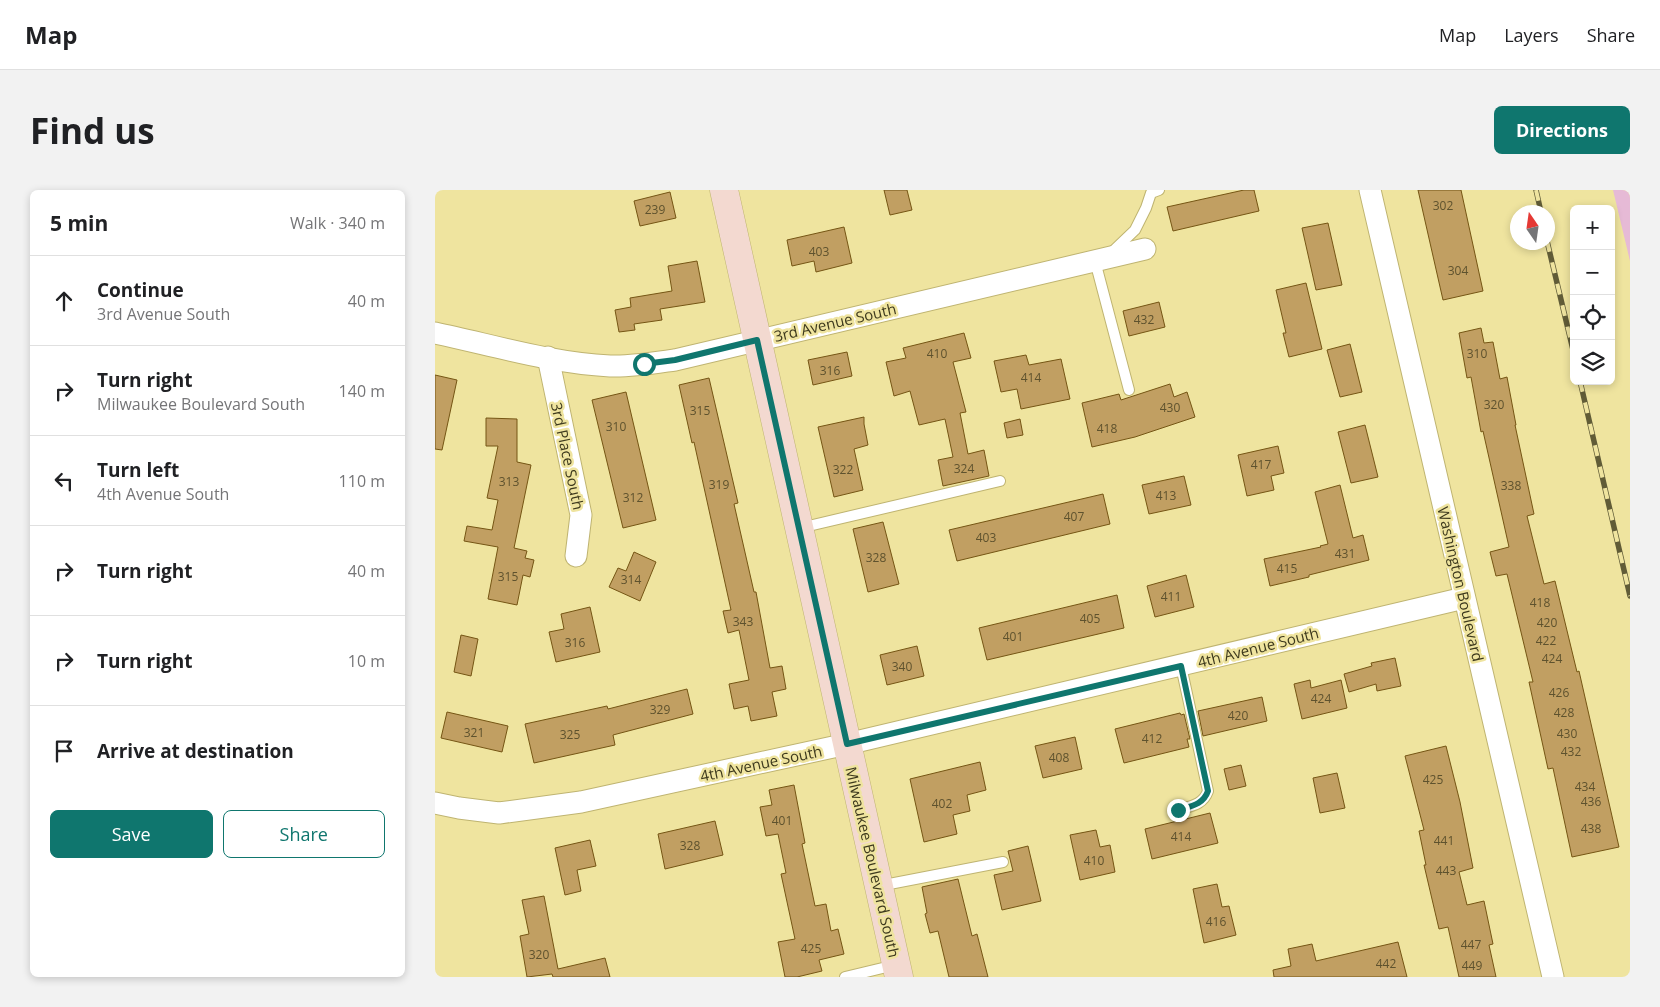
<!DOCTYPE html>
<html lang="en">
<head>
<meta charset="utf-8">
<style>
	body { margin:0; font-family:"Open Sans",sans-serif; background:#f2f2f2; color:#202124 }
	.controls { position:absolute; right:15px; top:15px; display:grid; overflow:hidden; border-radius:8px; box-shadow:0 2px 8px #0003 }
	.controls button { width:45px; height:45px; display:grid; place-items:center; padding:0; border:0; border-bottom:1px solid #e0e0e0; background:#fff; color:#202124; font:25px sans-serif }
	.compass { position:absolute; left:1075px; top:15px; width:45px; height:45px; border-radius:50%; background:#fff; box-shadow:0 2px 8px #0003; rotate:347deg }
	.stop { position:absolute; width:15px; height:15px; margin:-11px; border:4px solid #0f766e; border-radius:50%; background:#fff }
	.stop.end { background:#0f766e; border-color:#fff; box-shadow:0 1px 5px #0008 }
	.list { margin:0; padding:0; list-style:none }
	h2 { display:flex; justify-content:space-between; align-items:center; height:65px; margin:0; padding:0 20px; font-size:21px }
	h2 small { font-size:16px; font-weight:400; color:#757577 }
	.list li { display:grid; grid-template-columns:32px 1fr auto; gap:15px; align-items:center; box-sizing:border-box; height:90px; padding:0 20px; border-top:1px solid #e0e0e0 }
	.list b { display:block; font-size:19px; white-space:nowrap }
	.list p { margin:0; font-size:16px; white-space:nowrap; color:#757577 }
	.list em { font-size:16px; font-style:normal; color:#757577 }
	.actions { display:flex; gap:10px; padding:15px 20px }
	.actions a { flex:1; padding:11px 0; border:1px solid #0f766e; border-radius:8px; text-align:center; font-size:18px; color:#0f766e }
	.actions .main { background:#0f766e; color:#fff }
	.icon { flex:none; width:28px; height:28px; fill:none; stroke:currentColor; stroke-width:2; stroke-linecap:round; stroke-linejoin:round }
	.map { position:relative; flex:none; width:1195px; height:787px; overflow:hidden; border-radius:8px }
	header { display:flex; align-items:center; gap:30px; box-sizing:border-box; height:70px; padding:0 25px; background:#fff; border-bottom:1px solid #e0e0e0 }
	header strong { font-size:24px }
	nav { display:flex; gap:28px; margin-inline-start:auto; font-size:18px }
	.intro { display:flex; align-items:center; justify-content:space-between; box-sizing:border-box; height:120px; padding:0 30px }
	h1 { margin:0; font-size:35px }
	.button { padding:12px 22px; border-radius:8px; background:#0f766e; color:#fff; font-size:18px; font-weight:700 }
	main { display:flex; gap:30px; padding:0 30px }
	aside { flex:1; background:#fff; border-radius:8px; box-shadow:0 2px 8px #0003 }
	.map>svg:first-child { display:block }
	.green { fill:#e6bad6 }
	.building { fill:#c19f62; stroke:#755514 }
	.lines { fill:none; stroke-linecap:round; stroke-linejoin:round }
	.lane-casing { stroke:#bfb471; stroke-width:12 }
	.street-casing { stroke:#bfb471; stroke-width:23 }
	.secondary-casing { stroke:#bfb471; stroke-width:29 }
	.lane { stroke:#fff; stroke-width:10 }
	.street { stroke:#fff; stroke-width:21 }
	.secondary { stroke:#f3d9d0; stroke-width:28 }
	.rail-casing { stroke:#615c37; stroke-width:5.5 }
	.rail { stroke:#efe49f; stroke-width:4; stroke-dasharray:11; stroke-linecap:butt }
	.route { stroke:#0f766e; stroke-width:6 }
	.labels { text-anchor:middle; dominant-baseline:central; stroke-width:5; stroke-linejoin:round; paint-order:stroke }
	.number-label { font-size:12px; fill:#5e522e }
	.street-label { font-size:15px; fill:#3d391d; stroke:#efe49f }
</style>
</head>
<body>
<header>
<strong>Map</strong>
<nav><a>Map</a><a>Layers</a><a>Share</a></nav>
</header>
<div class="intro"><h1>Find us</h1><a class="button">Directions</a></div>
<main>
<aside>
<h2>5 min<small>Walk · 340 m</small></h2>
<ul class="list">
<li><svg class="icon" aria-label="ahead" viewBox="0 0 24 24"><path d="M12 20V5M6 11l6-6 6 6"/></svg><div><b>Continue</b><p>3rd Avenue South</p></div><em>40 m</em></li>
<li><svg class="icon" aria-label="right" viewBox="0 0 24 24"><path d="M7 20v-9h11M14 6l5 5-5 5"/></svg><div><b>Turn right</b><p>Milwaukee Boulevard South</p></div><em>140 m</em></li>
<li><svg class="icon" aria-label="left" viewBox="0 0 24 24"><path d="M17 20v-9H6M10 6l-5 5 5 5"/></svg><div><b>Turn left</b><p>4th Avenue South</p></div><em>110 m</em></li>
<li><svg class="icon" aria-label="right" viewBox="0 0 24 24"><path d="M7 20v-9h11M14 6l5 5-5 5"/></svg><div><b>Turn right</b></div><em>40 m</em></li>
<li><svg class="icon" aria-label="right" viewBox="0 0 24 24"><path d="M7 20v-9h11M14 6l5 5-5 5"/></svg><div><b>Turn right</b></div><em>10 m</em></li>
<li><svg class="icon" aria-label="arrive" viewBox="0 0 24 24"><path d="M6 21V4h12l-3 4 3 4H6"/></svg><div><b>Arrive at destination</b></div></li>
</ul>
<div class="actions"><a class="main">Save</a><a>Share</a></div>
</aside>
<div class="map">
<svg width="1195" height="787" viewBox="0 0 1195 787">
	<rect width="100%" height="100%" fill="#efe49f"/>
	<path class="green" d="M1178,0H1195V71Z"/>
	<g class="building">
		<path d="M449,0H472L477,20L455,25Z"/>
		<path d="M809,0H819L824,21L738,41L732,17Z"/>
		<path d="M983,0H1026L1048,101L1008,110Z"/>
		<path d="M235,2L241,28L205,36L199,11Z"/>
		<path d="M893,33L907,95L881,100L867,38Z"/>
		<path d="M409,37L417,73L381,82L379,71L357,76L352,50Z"/>
		<path d="M262,71L270,112L225,119L227,130L199,134L200,140L184,142L180,120L196,117L195,108L237,101L233,76Z"/>
		<path d="M871,93L887,159L854,167L848,143H851L841,100Z"/>
		<path d="M724,112L730,137L694,146L688,121Z"/>
		<path d="M1046,138L1049,153L1058,152L1065,189L1072,187L1081,235H1080L1099,324L1092,326L1109,394L1120,391L1142,482L1144,481L1184,657L1137,667L1118,578L1113,579L1094,492H1098L1072,384L1061,386L1055,362L1074,357L1048,241L1046,242L1036,187L1032,188L1024,143Z"/>
		<path d="M529,143L536,168L518,172L531,222L525,223L533,264L549,260L554,286L508,296L503,270L518,267L510,229L484,235L475,201L459,206L451,172L471,168L468,158Z"/>
		<path d="M915,154L927,202L905,207L892,160Z"/>
		<path d="M412,162L417,186L378,195L373,170Z"/>
		<path d="M591,165L594,175L626,169L635,209L586,219L582,199L566,202L559,171Z"/>
		<path d="M0,185L22,190L7,260L0,259Z"/>
		<path d="M274,188L303,313L299,314L319,402H321L335,478L347,476L351,499L337,502L342,526L316,531L313,516L299,519L294,494L314,490L304,440L293,443L288,421L296,420L259,252L257,253L244,195Z"/>
		<path d="M735,194L739,207L752,202L760,227L700,247L657,257L647,213L684,204L686,210Z"/>
		<path d="M191,202L221,330L188,338L157,210Z"/>
		<path d="M429,227V234L433,255L419,259L428,300L399,307L383,237Z"/>
		<path d="M51,228L82,229V272L96,275L79,358L92,361L90,368L99,370L95,387L88,385L82,415L53,409L63,357L29,351L32,336L57,340L63,310L52,308L63,256H51Z"/>
		<path d="M585,229L588,245L572,248L569,233Z"/>
		<path d="M930,235L943,287L916,293L903,242Z"/>
		<path d="M843,256L849,283L836,286L839,300L812,306L803,265Z"/>
		<path d="M749,286L756,315L714,324L707,295Z"/>
		<path d="M905,295L918,348L928,345L934,370L874,385V387L835,396L829,369L886,357L885,356L893,354L880,302Z"/>
		<path d="M668,304L675,334L522,371L514,340Z"/>
		<path d="M448,332L464,394L433,402L418,339Z"/>
		<path d="M199,362L221,372L205,411L174,397L183,378L191,381Z"/>
		<path d="M751,385L759,417L720,427L712,396Z"/>
		<path d="M682,405L689,438L552,470L544,438Z"/>
		<path d="M155,417L165,462L121,472L114,442L129,439L126,424Z"/>
		<path d="M26,445L43,449L36,486L19,482Z"/>
		<path d="M482,456L489,486L452,495L445,465Z"/>
		<path d="M960,468L966,496L942,501L941,494L914,502L909,484L937,476L936,473Z"/>
		<path d="M875,490L876,498L906,490L912,518L867,529L859,494Z"/>
		<path d="M252,499L258,524L178,545L180,555L99,573L90,534L172,516L173,519Z"/>
		<path d="M827,507L832,531L768,546L763,521Z"/>
		<path d="M12,522L73,536L67,562L6,548Z"/>
		<path d="M745,523L746,525L749,524L755,549H752L754,557L689,573L680,539Z"/>
		<path d="M640,547L647,579L608,588L600,556Z"/>
		<path d="M1011,556L1025,612L1038,678L1024,682L1032,715L1049,711L1058,754L1054,755L1061,787H1024L1013,737L1004,739L989,675H991L984,641L989,640L970,566Z"/>
		<path d="M545,572L551,600L532,605L535,621L518,625L522,644L489,652L475,589Z"/>
		<path d="M806,575L811,596L794,600L789,579Z"/>
		<path d="M902,583L910,618L885,623L878,588Z"/>
		<path d="M359,595L370,653L367,654L380,716L391,714L396,741L403,739L409,764L384,770L387,781L362,787H350L343,752L360,749L346,684L351,683L343,644L331,646L325,617L337,615L334,600Z"/>
		<path d="M775,623L783,653L717,669L710,639Z"/>
		<path d="M280,631L288,665L230,679L223,644Z"/>
		<path d="M661,640L665,657L675,655L680,682L645,690L635,645Z"/>
		<path d="M155,650L161,676L142,680L146,701L130,705L120,658Z"/>
		<path d="M593,656L606,711L567,720L559,685L578,681L573,661Z"/>
		<path d="M523,689L537,746L542,744L553,787H514L503,741L495,743L490,724L492,723L487,697Z"/>
		<path d="M782,694L787,717L794,716L801,745L769,753L758,699Z"/>
		<path d="M109,706L123,779L170,768L175,787H118L117,784L92,787L85,746L94,744L87,710Z"/>
		<path d="M963,752L972,787H839L838,780L856,776L853,759L877,754L881,771Z"/>
	</g>
	<g class="lines">
		<defs>
			<g id="lane">
				<path d="M677,62L700,40L711,18L716,3L724,0"/>
				<path d="M660,71L694,200"/>
				<path d="M365,338L565,291"/>
				<path d="M743,620C756,616 768,615 773,601L746,476"/>
				<path d="M444,696L568,672"/>
				<path d="M410,787L460,775"/>
			</g>
			<g id="street">
				<path d="M935,0L1118,787"/>
				<path d="M0,143C57,155 116,173 175,176C196,177 219,173 240,170L710,59"/>
				<path d="M113,167L146,325L141,366"/>
				<path d="M0,613L24,618L64,623L146,612L412,554L1029,408"/>
			</g>
			<path id="secondary" d="M289,0L464,787"/>
		</defs>
		<use href="#lane" class="lane-casing"/>
		<use href="#street" class="street-casing"/>
		<use href="#secondary" class="secondary-casing"/>
		<use href="#lane" class="lane"/>
		<use href="#street" class="street"/>
		<use href="#secondary" class="secondary"/>
		<defs>
			<g id="rail">
				<path d="M1101,0L1106,22"/>
				<path d="M1112,51L1139,164"/>
				<path d="M1145,191L1195,406"/>
			</g>
		</defs>
		<use href="#rail" class="rail-casing"/>
		<use href="#rail" class="rail"/>
	</g>
	<g class="lines">
		<path class="route" d="M209,174L240,170L322,150L412,554L746,476L773,601C768,615 756,616 743,620"/>
	</g>
	<g class="labels">
		<g class="number-label">
			<text x="1008" y="15">302</text>
			<text x="220" y="19">239</text>
			<text x="384" y="61">403</text>
			<text x="1023" y="80">304</text>
			<text x="709" y="129">432</text>
			<text x="502" y="163">410</text>
			<text x="1042" y="163">310</text>
			<text x="395" y="180">316</text>
			<text x="596" y="187">414</text>
			<text x="1059" y="214">320</text>
			<text x="735" y="217">430</text>
			<text x="265" y="220">315</text>
			<text x="181" y="236">310</text>
			<text x="672" y="238">418</text>
			<text x="826" y="274">417</text>
			<text x="529" y="278">324</text>
			<text x="408" y="279">322</text>
			<text x="74" y="291">313</text>
			<text x="284" y="294">319</text>
			<text x="1076" y="295">338</text>
			<text x="731" y="305">413</text>
			<text x="198" y="307">312</text>
			<text x="639" y="326">407</text>
			<text x="551" y="347">403</text>
			<text x="910" y="363">431</text>
			<text x="441" y="367">328</text>
			<text x="852" y="378">415</text>
			<text x="73" y="386">315</text>
			<text x="196" y="389">314</text>
			<text x="736" y="406">411</text>
			<text x="1105" y="412">418</text>
			<text x="655" y="428">405</text>
			<text x="308" y="431">343</text>
			<text x="1112" y="432">420</text>
			<text x="578" y="446">401</text>
			<text x="1111" y="450">422</text>
			<text x="140" y="452">316</text>
			<text x="1117" y="468">424</text>
			<text x="467" y="476">340</text>
			<text x="1124" y="502">426</text>
			<text x="886" y="508">424</text>
			<text x="225" y="519">329</text>
			<text x="1129" y="522">428</text>
			<text x="803" y="525">420</text>
			<text x="39" y="542">321</text>
			<text x="1132" y="543">430</text>
			<text x="135" y="544">325</text>
			<text x="717" y="548">412</text>
			<text x="1136" y="561">432</text>
			<text x="624" y="567">408</text>
			<text x="998" y="589">425</text>
			<text x="1150" y="596">434</text>
			<text x="1156" y="611">436</text>
			<text x="507" y="613">402</text>
			<text x="347" y="630">401</text>
			<text x="1156" y="638">438</text>
			<text x="746" y="646">414</text>
			<text x="1009" y="650">441</text>
			<text x="255" y="655">328</text>
			<text x="659" y="670">410</text>
			<text x="1011" y="680">443</text>
			<text x="781" y="731">416</text>
			<text x="1036" y="754">447</text>
			<text x="376" y="758">425</text>
			<text x="104" y="764">320</text>
			<text x="951" y="773">442</text>
			<text x="1037" y="775">449</text>
		</g>
		<g class="street-label">
			<text transform="translate(400 132) rotate(-13)">3rd Avenue South</text>
			<text transform="translate(133 266) rotate(78)">3rd Place South</text>
			<text transform="translate(1026 394) rotate(77)">Washington Boulevard</text>
			<text transform="translate(823 457) rotate(-14)">4th Avenue South</text>
			<text transform="translate(326 573) rotate(-12)">4th Avenue South</text>
			<text transform="translate(438 672) rotate(77)">Milwaukee Boulevard South</text>
		</g>
	</g>
</svg>
<div class="controls">
<button>+</button>
<button>−</button>
<button><svg class="icon" aria-label="locate" viewBox="0 0 24 24"><circle cx="12" cy="12" r="6"/><path d="M12 2v4M12 18v4M2 12h4M18 12h4"/></svg></button>
<button><svg class="icon" aria-label="layers" viewBox="0 0 24 24"><path d="M12 4l9 5-9 5-9-5zM3 14l9 5 9-5"/></svg></button>
</div>
<svg class="compass" viewBox="-18 -18 36 36"><path d="M0-13l5 13h-10z" fill="#e53935"/><path d="M0 13l5-13h-10z" fill="#757577"/></svg>
<div class="stop" style="left:209px;top:174px"></div>
<div class="stop end" style="left:743px;top:620px"></div>
</div>
</main>
</body>
</html>
